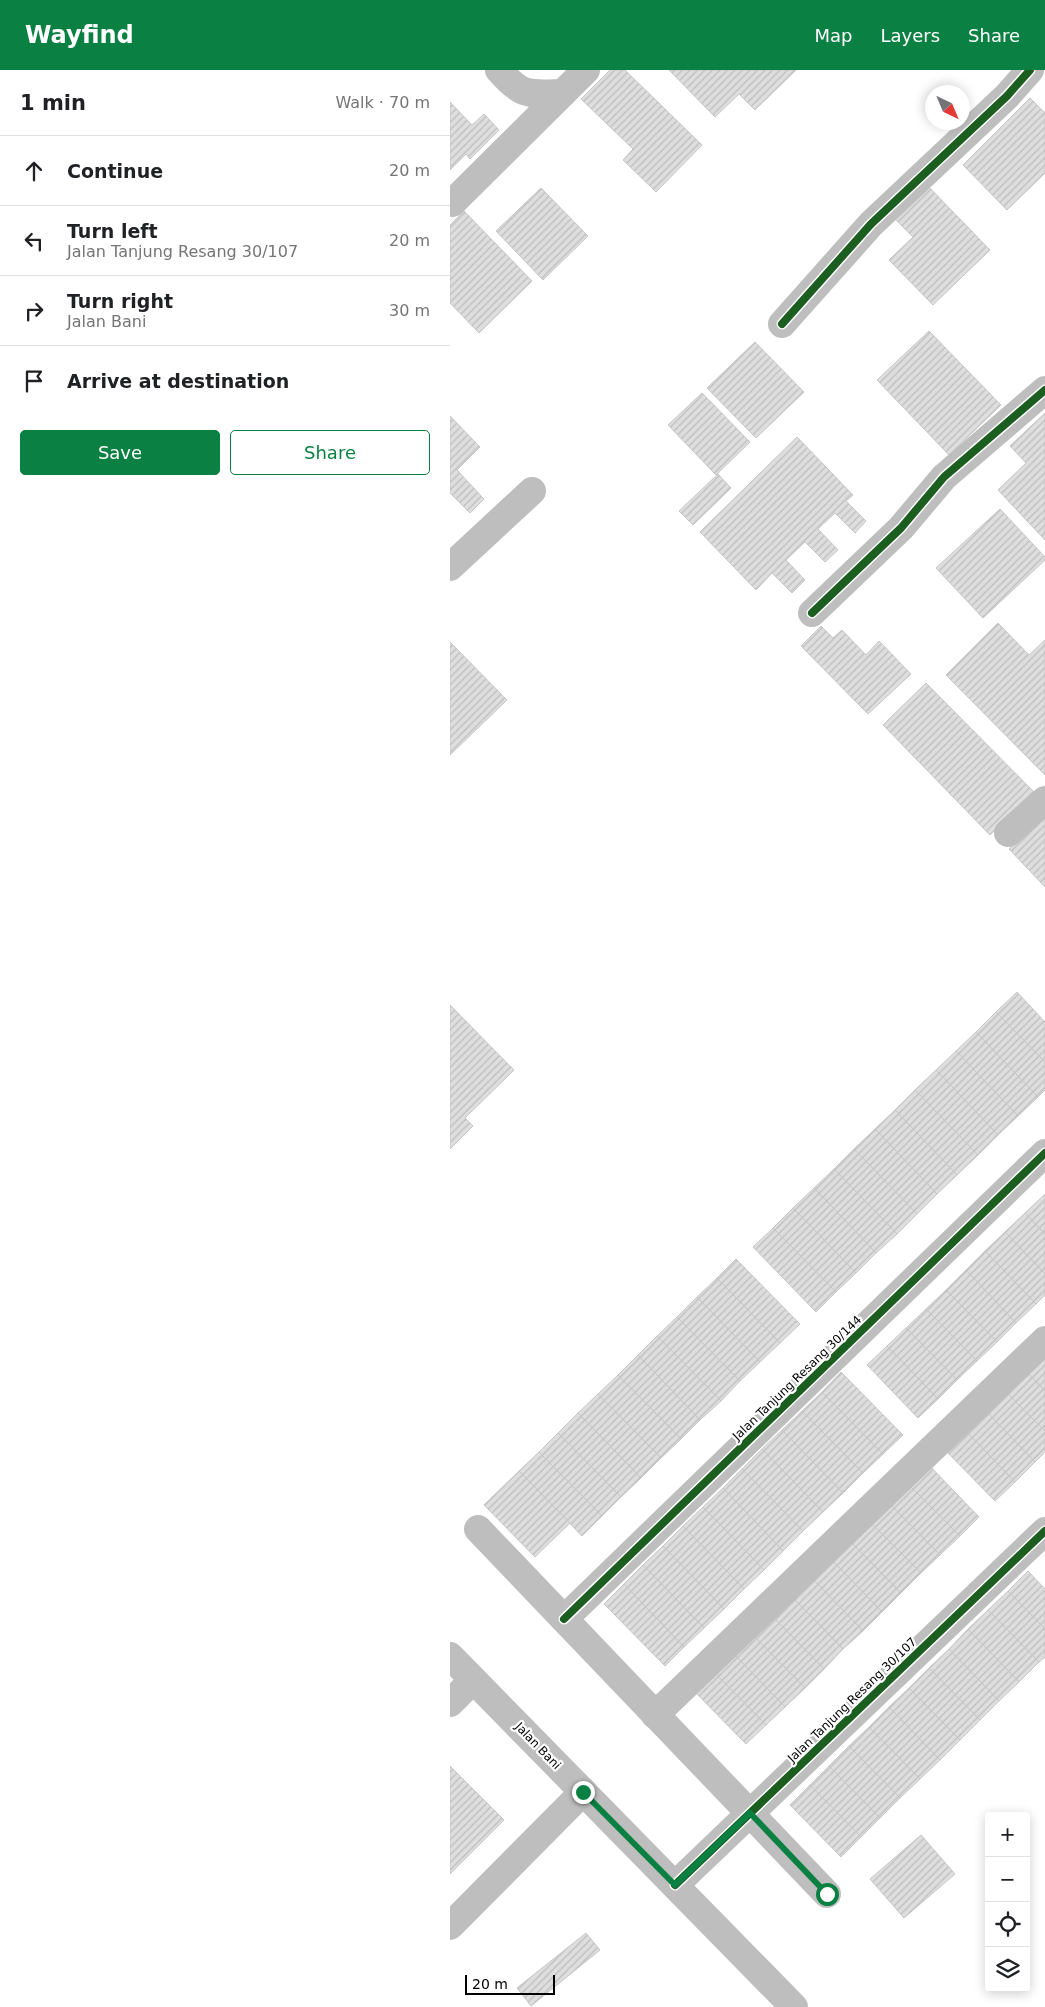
<!DOCTYPE html>
<html lang="en">
<head>
<meta charset="utf-8">
<style>
	body { margin:0; font-family:"DejaVu Sans",sans-serif; background:#f2f2f2; color:#202124 }
	.controls { position:absolute; right:15px; bottom:15px; display:grid; overflow:hidden; border-radius:5px; box-shadow:0 2px 12px #0003 }
	.controls button { width:45px; height:45px; display:grid; place-items:center; padding:0; border:0; border-bottom:1px solid #e0e0e0; background:#fff; color:#202124; font:25px sans-serif }
	.compass { position:absolute; left:475px; top:15px; width:45px; height:45px; border-radius:50%; background:#fff; box-shadow:0 2px 12px #0003; rotate:136deg }
	.scale { position:absolute; left:15px; bottom:12px; width:90px; box-sizing:border-box; padding-left:5px; border:2px solid #000; border-top:0; font-size:14px; line-height:18px; white-space:nowrap; color:#000; -webkit-text-stroke:4px #fff; paint-order:stroke }
	.stop { position:absolute; width:15px; height:15px; margin:-11px; border:4px solid #0b8043; border-radius:50%; background:#fff }
	.stop.end { background:#0b8043; border-color:#fff; box-shadow:0 1px 5px #0008 }
	.list { margin:0; padding:0; list-style:none }
	h2 { display:flex; justify-content:space-between; align-items:center; height:65px; margin:0; padding:0 20px; font-size:21px }
	h2 small { font-size:16px; font-weight:400; color:#757577 }
	.list li { display:grid; grid-template-columns:32px 1fr auto; gap:15px; align-items:center; box-sizing:border-box; height:70px; padding:0 20px; border-top:1px solid #e0e0e0 }
	.list b { display:block; font-size:19px; white-space:nowrap }
	.list p { margin:0; font-size:16px; white-space:nowrap; color:#757577 }
	.list em { font-size:16px; font-style:normal; color:#757577 }
	.actions { display:flex; gap:10px; padding:15px 20px }
	.actions a { flex:1; padding:11px 0; border:1px solid #0b8043; border-radius:5px; text-align:center; font-size:18px; color:#0b8043 }
	.actions .main { background:#0b8043; color:#fff }
	.icon { flex:none; width:28px; height:28px; fill:none; stroke:currentColor; stroke-width:2; stroke-linecap:round; stroke-linejoin:round }
	.map { position:relative; flex:none; width:595px; height:1937px; overflow:hidden }
	header { display:flex; align-items:center; gap:30px; box-sizing:border-box; height:70px; padding:0 25px; background:#0b8043; color:#fff }
	header strong { font-size:24px }
	nav { display:flex; gap:28px; margin-inline-start:auto; font-size:18px }
	main { display:flex }
	aside { flex:1; background:#fff }
	.map>svg:first-child { display:block }
	.building { fill:url(#building-hatch); stroke:#c6c6c6 }
	.lines { fill:none; stroke-linecap:round; stroke-linejoin:round }
	.minor { stroke:#bebebe; stroke-width:28 }
	.cycleway-casing { stroke:#fff; stroke-width:11 }
	.cycleway { stroke:#1b5e20; stroke-width:8 }
	.route { stroke:#0b8043; stroke-width:6 }
	.labels { text-anchor:middle; dominant-baseline:central; stroke-width:4.5; stroke-linejoin:round; paint-order:stroke }
	.street-label { font-size:12px; fill:#000; stroke:#fff }
</style>
</head>
<body>
<header>
<strong>Wayfind</strong>
<nav><a>Map</a><a>Layers</a><a>Share</a></nav>
</header>
<main>
<aside>
<h2>1 min<small>Walk · 70 m</small></h2>
<ul class="list">
<li><svg class="icon" aria-label="ahead" viewBox="0 0 24 24"><path d="M12 20V5M6 11l6-6 6 6"/></svg><div><b>Continue</b></div><em>20 m</em></li>
<li><svg class="icon" aria-label="left" viewBox="0 0 24 24"><path d="M17 20v-9H6M10 6l-5 5 5 5"/></svg><div><b>Turn left</b><p>Jalan Tanjung Resang 30/107</p></div><em>20 m</em></li>
<li><svg class="icon" aria-label="right" viewBox="0 0 24 24"><path d="M7 20v-9h11M14 6l5 5-5 5"/></svg><div><b>Turn right</b><p>Jalan Bani</p></div><em>30 m</em></li>
<li><svg class="icon" aria-label="arrive" viewBox="0 0 24 24"><path d="M6 21V4h12l-3 4 3 4H6"/></svg><div><b>Arrive at destination</b></div></li>
</ul>
<div class="actions"><a class="main">Save</a><a>Share</a></div>
</aside>
<div class="map">
<svg width="595" height="1937" viewBox="0 0 595 1937">
	<defs>
		<pattern id="building-hatch" width="6" height="6" patternUnits="userSpaceOnUse" patternTransform="scale(1.25)"><rect width="6" height="6" fill="#dedede"/><path d="M-1 1l2-2M0 6l6-6M5 7l2-2" fill="none" stroke="#bdbdbd"/></pattern>
	</defs>
	<rect width="100%" height="100%" fill="#fff"/>
	<g class="building">
		<path d="M160,0H175L252,75L206,122L173,90L183,79L131,29Z"/>
		<path d="M219,0H346L305,40L289,24L265,47Z"/>
		<path d="M580,28L595,43V103L557,140L513,95Z"/>
		<path d="M0,32L22,55L34,44L49,60L20,89L16,84L0,100Z"/>
		<path d="M475,113L540,180L483,235L439,190L463,167L441,145Z"/>
		<path d="M91,118L138,166L93,210L46,161Z"/>
		<path d="M14,141L82,211L29,263L0,233V155Z"/>
		<path d="M479,261L551,335L499,385L427,310Z"/>
		<path d="M305,272L354,322L306,368L257,318Z"/>
		<path d="M252,323L300,372L266,405L218,355Z"/>
		<path d="M595,343V470L548,420L576,393L560,376Z"/>
		<path d="M0,346L30,377L7,400L34,429L20,443L0,423Z"/>
		<path d="M347,367L403,425L396,431L416,451L405,463L385,443L368,459L388,480L375,492L355,472L336,490L355,510L342,523L322,503L306,520L250,462Z"/>
		<path d="M268,404L281,418L243,455L229,441Z"/>
		<path d="M550,439L595,487V490L533,548L486,498Z"/>
		<path d="M548,553L579,585L595,570V705L496,605Z"/>
		<path d="M371,556L383,568L392,560L416,585L429,571L461,604L418,644L351,576Z"/>
		<path d="M0,572L57,630L0,685Z"/>
		<path d="M476,613L584,722L540,765L433,655Z"/>
		<path d="M595,745V817L559,779Z"/>
		<path d="M567,922L595,952V992L546,942Z"/>
		<path d="M0,935L64,1000L15,1048L23,1056L0,1079Z"/>
		<path d="M546,942L595,992V1020L588,1027L526,962Z"/>
		<path d="M526,962L588,1027L568,1046L506,981Z"/>
		<path d="M506,981L568,1046L548,1065L486,1000Z"/>
		<path d="M486,1000L548,1065L528,1085L465,1020Z"/>
		<path d="M465,1020L528,1085L507,1105L445,1040Z"/>
		<path d="M445,1040L507,1105L487,1124L425,1059Z"/>
		<path d="M425,1059L487,1124L467,1144L404,1079Z"/>
		<path d="M404,1079L467,1144L447,1164L384,1099Z"/>
		<path d="M384,1099L447,1164L426,1183L364,1118Z"/>
		<path d="M364,1118L426,1183L406,1203L343,1138Z"/>
		<path d="M594,1125H595V1164L575,1143Z"/>
		<path d="M343,1138L406,1203L386,1222L323,1158Z"/>
		<path d="M575,1143L595,1164V1204L555,1162Z"/>
		<path d="M323,1158L386,1222L366,1242L303,1177Z"/>
		<path d="M555,1162L595,1204V1225L586,1234L535,1181Z"/>
		<path d="M535,1181L586,1234L566,1253L516,1200Z"/>
		<path d="M286,1189L350,1254L330,1273L267,1208Z"/>
		<path d="M516,1200L566,1253L547,1272L496,1220Z"/>
		<path d="M267,1208L330,1273L310,1292L247,1227Z"/>
		<path d="M496,1220L547,1272L527,1291L476,1239Z"/>
		<path d="M247,1227L310,1292L290,1311L227,1247Z"/>
		<path d="M476,1239L527,1291L507,1310L456,1258Z"/>
		<path d="M227,1247L290,1311L271,1331L207,1266Z"/>
		<path d="M456,1258L507,1310L488,1329L437,1276Z"/>
		<path d="M207,1266L271,1331L250,1350L188,1285Z"/>
		<path d="M437,1276L488,1329L468,1348L417,1295Z"/>
		<path d="M595,1280V1321L574,1299Z"/>
		<path d="M188,1285L250,1350L231,1369L168,1305Z"/>
		<path d="M574,1299L595,1321V1361L553,1319Z"/>
		<path d="M391,1302L453,1365L433,1384L372,1322Z"/>
		<path d="M168,1305L231,1369L211,1388L148,1324Z"/>
		<path d="M553,1319L595,1361V1382L585,1392L533,1338Z"/>
		<path d="M372,1322L433,1384L413,1403L352,1341Z"/>
		<path d="M148,1324L211,1388L191,1408L128,1343Z"/>
		<path d="M533,1338L585,1392L565,1412L513,1358Z"/>
		<path d="M352,1341L413,1403L393,1423L332,1360Z"/>
		<path d="M128,1343L191,1408L171,1427L108,1363Z"/>
		<path d="M513,1358L565,1412L545,1431L493,1378Z"/>
		<path d="M332,1360L393,1423L373,1442L312,1379Z"/>
		<path d="M108,1363L171,1427L152,1446L89,1382Z"/>
		<path d="M312,1379L373,1442L353,1461L292,1399Z"/>
		<path d="M89,1382L152,1446L132,1466L69,1401Z"/>
		<path d="M477,1393L529,1447L510,1466L457,1413Z"/>
		<path d="M292,1399L353,1461L333,1481L273,1418Z"/>
		<path d="M69,1401L120,1453L85,1487L34,1435Z"/>
		<path d="M457,1413L510,1466L490,1485L438,1432Z"/>
		<path d="M273,1418L333,1481L314,1500L253,1437Z"/>
		<path d="M438,1432L490,1485L471,1503L418,1450Z"/>
		<path d="M253,1437L314,1500L294,1519L233,1456Z"/>
		<path d="M418,1450L471,1503L451,1523L399,1470Z"/>
		<path d="M233,1456L294,1519L274,1539L213,1476Z"/>
		<path d="M399,1470L451,1523L432,1542L380,1488Z"/>
		<path d="M213,1476L274,1539L254,1558L193,1495Z"/>
		<path d="M380,1488L432,1542L413,1561L361,1507Z"/>
		<path d="M193,1495L254,1558L234,1577L174,1514Z"/>
		<path d="M578,1501L595,1519V1559L558,1521Z"/>
		<path d="M361,1507L413,1561L393,1579L341,1526Z"/>
		<path d="M174,1514L234,1577L215,1596L154,1534Z"/>
		<path d="M558,1521L595,1559V1587L589,1592L538,1540Z"/>
		<path d="M341,1526L393,1579L374,1599L322,1546Z"/>
		<path d="M538,1540L589,1592L569,1612L518,1559Z"/>
		<path d="M322,1546L374,1599L355,1618L302,1564Z"/>
		<path d="M518,1559L569,1612L549,1631L499,1579Z"/>
		<path d="M302,1564L355,1618L335,1637L283,1583Z"/>
		<path d="M499,1579L549,1631L530,1650L479,1598Z"/>
		<path d="M283,1583L335,1637L316,1655L264,1602Z"/>
		<path d="M479,1598L530,1650L510,1670L459,1618Z"/>
		<path d="M264,1602L316,1655L296,1674L244,1621Z"/>
		<path d="M459,1618L510,1670L490,1690L439,1637Z"/>
		<path d="M439,1637L490,1690L470,1709L419,1657Z"/>
		<path d="M419,1657L470,1709L450,1728L399,1676Z"/>
		<path d="M399,1676L450,1728L430,1748L379,1696Z"/>
		<path d="M0,1696L54,1750L0,1804Z"/>
		<path d="M379,1696L430,1748L411,1767L360,1715Z"/>
		<path d="M360,1715L411,1767L391,1787L340,1735Z"/>
		<path d="M471,1765L505,1804L454,1848L420,1809Z"/>
		<path d="M136,1863L150,1880L81,1936L67,1918Z"/>
	</g>
	<g class="lines">
		<g class="minor">
			<path d="M49,0C72,27 79,24 113,23"/>
			<path d="M2,133L136,0"/>
			<path d="M332,254L421,154L557,26L580,0"/>
			<path d="M0,497L82,421"/>
			<path d="M362,543L451,458L494,407L595,320"/>
			<path d="M558,763L595,730"/>
			<path d="M28,1459L377,1824"/>
			<path d="M114,1549L595,1083"/>
			<path d="M0,1586L344,1937"/>
			<path d="M0,1633L23,1610"/>
			<path d="M205,1645L595,1270"/>
			<path d="M225,1815L595,1461"/>
			<path d="M0,1856L133,1722"/>
		</g>
		<defs>
			<g id="cycleway">
				<path d="M332,254L421,154L557,26L580,0"/>
				<path d="M362,543L451,458L494,407L595,320"/>
				<path d="M114,1549L595,1083"/>
				<path d="M225,1815L595,1461"/>
			</g>
		</defs>
		<use href="#cycleway" class="cycleway-casing"/>
		<use href="#cycleway" class="cycleway"/>
	</g>
	<g class="lines">
		<path class="route" d="M133,1722L225,1815L300,1743L377,1824"/>
	</g>
	<g class="labels">
		<g class="street-label">
			<text transform="translate(347 1308) rotate(-44)">Jalan Tanjung Resang 30/144</text>
			<text transform="translate(402 1630) rotate(-44)">Jalan Tanjung Resang 30/107</text>
			<text transform="translate(88 1676) rotate(46)">Jalan Bani</text>
		</g>
	</g>
</svg>
<div class="controls">
<button>+</button>
<button>−</button>
<button><svg class="icon" aria-label="locate" viewBox="0 0 24 24"><circle cx="12" cy="12" r="6"/><path d="M12 2v4M12 18v4M2 12h4M18 12h4"/></svg></button>
<button><svg class="icon" aria-label="layers" viewBox="0 0 24 24"><path d="M12 4l9 5-9 5-9-5zM3 14l9 5 9-5"/></svg></button>
</div>
<svg class="compass" viewBox="-18 -18 36 36"><path d="M0-13l5 13h-10z" fill="#e53935"/><path d="M0 13l5-13h-10z" fill="#757577"/></svg>
<div class="scale">20 m</div>
<div class="stop" style="left:377px;top:1824px"></div>
<div class="stop end" style="left:133px;top:1722px"></div>
</div>
</main>
</body>
</html>
